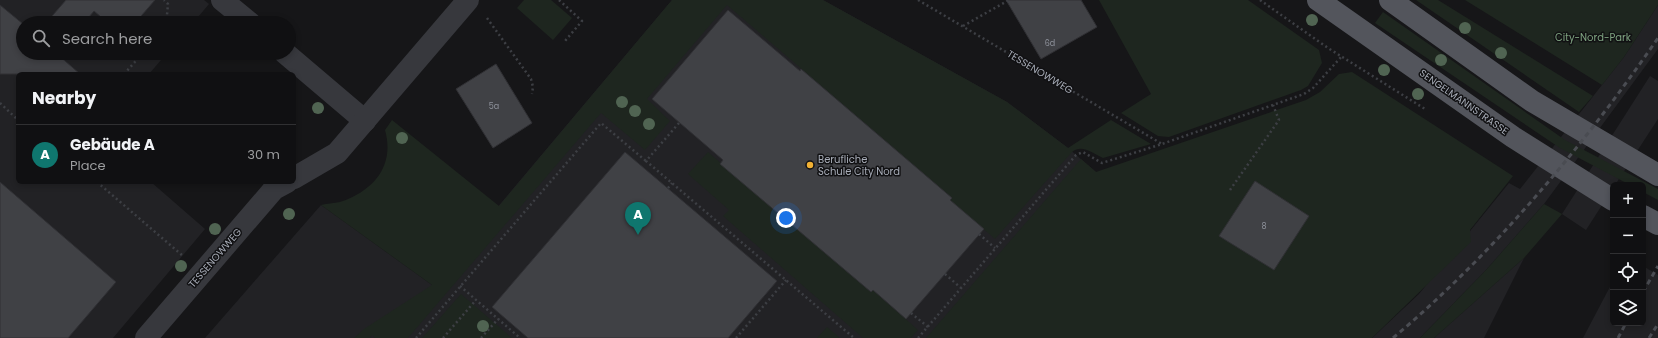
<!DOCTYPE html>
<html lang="en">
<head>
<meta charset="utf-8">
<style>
	body { margin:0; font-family:Poppins,sans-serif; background:#19191b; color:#f1f3f6 }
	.controls { position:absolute; right:12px; bottom:12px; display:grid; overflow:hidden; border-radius:6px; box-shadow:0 2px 6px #0003 }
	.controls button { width:36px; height:36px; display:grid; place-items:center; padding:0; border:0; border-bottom:1px solid #303032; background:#101012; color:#f1f3f6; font:20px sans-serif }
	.you { position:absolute; left:786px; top:218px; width:14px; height:14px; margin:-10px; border:3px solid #fff; border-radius:50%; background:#1a73e8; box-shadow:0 0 0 6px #1a73e833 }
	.badge { display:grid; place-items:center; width:26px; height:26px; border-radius:50%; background:#0f766e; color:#fff; font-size:13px; font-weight:700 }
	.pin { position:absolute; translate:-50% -33px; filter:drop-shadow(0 1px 2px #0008) }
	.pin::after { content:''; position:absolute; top:21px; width:14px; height:12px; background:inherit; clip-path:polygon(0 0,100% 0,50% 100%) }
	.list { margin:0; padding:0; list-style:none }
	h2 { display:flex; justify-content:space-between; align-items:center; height:52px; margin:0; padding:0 16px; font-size:17px }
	h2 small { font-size:13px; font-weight:400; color:#9c9d9f }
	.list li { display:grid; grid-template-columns:26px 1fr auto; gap:12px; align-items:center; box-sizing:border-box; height:60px; padding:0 16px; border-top:1px solid #303032 }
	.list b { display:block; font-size:15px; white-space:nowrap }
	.list p { margin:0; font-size:13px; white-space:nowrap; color:#9c9d9f }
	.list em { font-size:13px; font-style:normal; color:#9c9d9f }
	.icon { flex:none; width:22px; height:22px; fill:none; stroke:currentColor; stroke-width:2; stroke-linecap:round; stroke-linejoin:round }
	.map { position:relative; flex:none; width:1658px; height:338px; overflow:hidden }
	.search { position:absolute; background:#101012; box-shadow:0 2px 6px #0003; left:16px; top:16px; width:280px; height:44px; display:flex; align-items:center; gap:10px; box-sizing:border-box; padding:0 14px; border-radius:22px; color:#9c9d9f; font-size:15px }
	.panel { position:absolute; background:#101012; box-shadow:0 2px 6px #0003; left:16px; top:72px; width:280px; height:112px; border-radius:6px }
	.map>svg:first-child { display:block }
	.built { fill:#222225 }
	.green { fill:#1e261f }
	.building { fill:#404145; stroke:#303034 }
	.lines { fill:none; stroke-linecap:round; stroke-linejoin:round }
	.path { stroke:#3d3f44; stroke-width:2.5; stroke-dasharray:2 3; stroke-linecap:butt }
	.minor { stroke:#37383d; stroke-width:22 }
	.major { stroke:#53555c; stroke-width:22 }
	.rail { stroke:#4a4c52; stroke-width:3; stroke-dasharray:5 4; stroke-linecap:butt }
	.tree { fill:#506452 }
	.poi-dot { fill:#f2b134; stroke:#111113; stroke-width:1.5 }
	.labels { text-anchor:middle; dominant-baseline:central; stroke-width:3; stroke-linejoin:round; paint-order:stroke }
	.number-label { font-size:8px; fill:#8e929b }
	.park-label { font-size:10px; fill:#7fa381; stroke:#111113 }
	.street-label { font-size:10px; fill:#a8adb8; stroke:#111113 }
	.poi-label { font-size:10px; fill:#a8adb8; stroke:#111113; text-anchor:start }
</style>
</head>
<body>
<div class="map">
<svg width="1658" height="338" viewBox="0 0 1658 338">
	<rect width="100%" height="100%" fill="#161618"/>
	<g class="built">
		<path d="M0,0H204L209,4L193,23H23V53H167L149,74H18V182H151L205,229L113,338H0Z"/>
		<path d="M672,0H823L1007,102L1068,148L1173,238L1067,338H205L321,205L432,285Z"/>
		<path d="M1658,5V49L1544,204L1487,269L1420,338H1372L1419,294L1509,183L1520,189L1624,57Z"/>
		<path d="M1650,76L1658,81V119L1615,185H1613V188L1586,230L1562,214Z"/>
		<path d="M1524,258L1484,338H1434Z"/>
		<path d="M1643,266L1658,275V338H1583L1613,281V323H1643Z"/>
	</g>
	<g class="green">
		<path d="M524,0H551L572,18L553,40L517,8Z"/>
		<path d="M672,0H823L1007,102L1068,148L1111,120L1151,144L1103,158C1092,153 1082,144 1072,152L995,239L950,200L952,198L727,5L647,99L670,121L645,150L601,113L408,338H375L372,335L370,338H354L364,329L432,285L321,205C330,203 341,203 348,199C378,186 394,162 385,130L392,120L499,206Z"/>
		<path d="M1099,0H1248L1319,50L1322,63L1308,86L1301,90L1169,137L1158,136L1121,113L1151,94Z"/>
		<path d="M1416,0H1438L1593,96L1579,112Z"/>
		<path d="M1465,0H1658V5L1624,57L1602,85Z"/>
		<path d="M1383,12L1565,140L1658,189V200L1643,192V185H1630L1560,148L1375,23Z"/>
		<path d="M1352,72L1513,176L1470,230L1471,242L1372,338H926L1081,159L1096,172L1306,100L1320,92L1339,74Z"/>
		<path d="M708,152L871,292L873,290L918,330L911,338H863L723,216L729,210L688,174Z"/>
		<path d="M1544,204L1562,214L1524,258L1434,338H1420L1487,269Z"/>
		<path d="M461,294L512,338H422Z"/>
		<path d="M827,327L840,338H817Z"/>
	</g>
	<g class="building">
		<path d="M66,0H155L135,23H108L94,11L84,23H46Z"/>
		<path d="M1006,0H1081L1097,27L1041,59Z"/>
		<path d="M0,5L23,24V53H58L57,54L80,74H0Z"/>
		<path d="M728,10L800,71L801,69L952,198L950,200L984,229L906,319L873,290L871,292L720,164L723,160L652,99Z"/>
		<path d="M496,64L532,123L493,148L456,89Z"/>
		<path d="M625,152L777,281L728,338H528L492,307Z"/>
		<path d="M1255,181L1309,216L1274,270L1219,236Z"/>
		<path d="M0,182L116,282L68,338H0Z"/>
	</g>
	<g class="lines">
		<g class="path">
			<path d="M559,0L582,21L565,41"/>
			<path d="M918,0L1162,144"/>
			<path d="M1260,0L1328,48L1425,109"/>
			<path d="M487,18L531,79L533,87L532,94"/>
			<path d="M162,23L167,15L168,4L164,0"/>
			<path d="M963,26L1009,0"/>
			<path d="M124,74L143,53"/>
			<path d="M0,103L18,120"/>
			<path d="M679,123L646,161L854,338"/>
			<path d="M97,182L183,256"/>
			<path d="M668,188L672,183"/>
			<path d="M1230,190L1279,120L1273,105"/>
			<path d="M979,234L995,248"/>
			<path d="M945,274L961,288"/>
			<path d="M460,286L520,338"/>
			<path d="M911,313L928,327"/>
			<path d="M416,338L601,123L646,161"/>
			<path d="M443,338L476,300"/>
			<path d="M481,338L498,319"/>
			<path d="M736,338L786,280"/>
			<path d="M918,338L1076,155L1083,152L1102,163L1162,144L1304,94L1313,88L1342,56"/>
		</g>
		<g class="minor">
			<path d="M222,0L250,23"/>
			<path d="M285,53L365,121"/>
			<path d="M294,178L337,153L468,0"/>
			<path d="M146,338L274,189L287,182"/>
		</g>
		<g class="major">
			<path d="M1318,0L1513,137L1613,200"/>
			<path d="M1390,0L1532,101L1658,175"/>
			<path d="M1643,216L1658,224"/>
		</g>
		<g class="rail">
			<path d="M1643,292L1658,266"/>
			<path d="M1393,338C1495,252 1582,148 1658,38"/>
			<path d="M1618,338L1626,323"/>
			<path d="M1649,338L1658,324"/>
		</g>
	</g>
	<g class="tree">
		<circle cx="1312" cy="20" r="6"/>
		<circle cx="1465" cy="28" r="6"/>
		<circle cx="1501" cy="53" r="6"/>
		<circle cx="1441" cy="60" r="6"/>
		<circle cx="1384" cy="70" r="6"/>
		<circle cx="1418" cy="94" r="6"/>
		<circle cx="622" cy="102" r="6"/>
		<circle cx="318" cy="108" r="6"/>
		<circle cx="635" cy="111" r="6"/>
		<circle cx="649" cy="124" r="6"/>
		<circle cx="402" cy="138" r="6"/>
		<circle cx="289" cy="214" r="6"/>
		<circle cx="215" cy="229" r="6"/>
		<circle cx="181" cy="266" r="6"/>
		<circle cx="483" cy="326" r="6"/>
	</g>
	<circle class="poi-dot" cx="810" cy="165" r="4"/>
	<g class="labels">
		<g class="number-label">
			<text x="1050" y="43">6d</text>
			<text x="494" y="106">5a</text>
			<text x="1264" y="226">8</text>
		</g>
		<g class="park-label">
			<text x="1593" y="37">City-Nord-Park</text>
		</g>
		<g class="street-label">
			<text transform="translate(1040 72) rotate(31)">TESSENOWWEG</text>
			<text transform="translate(1464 102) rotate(35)">SENGELMANNSTRASSE</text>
			<text transform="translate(215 258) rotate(-49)">TESSENOWWEG</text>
		</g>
		<g class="poi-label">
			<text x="818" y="159">Berufliche<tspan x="818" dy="12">Schule City Nord</tspan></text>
		</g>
	</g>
</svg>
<div class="controls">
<button>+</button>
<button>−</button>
<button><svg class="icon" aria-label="locate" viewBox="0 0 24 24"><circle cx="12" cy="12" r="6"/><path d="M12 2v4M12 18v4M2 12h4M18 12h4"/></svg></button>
<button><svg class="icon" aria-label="layers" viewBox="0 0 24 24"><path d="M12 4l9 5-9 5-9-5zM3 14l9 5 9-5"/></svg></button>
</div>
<div class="you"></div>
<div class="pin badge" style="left:638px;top:235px">A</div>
<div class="search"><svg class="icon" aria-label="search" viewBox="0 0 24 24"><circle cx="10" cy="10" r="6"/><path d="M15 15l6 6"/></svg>Search here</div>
<section class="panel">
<h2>Nearby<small></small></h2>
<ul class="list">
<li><span class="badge">A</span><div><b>Gebäude A</b><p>Place</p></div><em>30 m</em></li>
</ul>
</section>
</div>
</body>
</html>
